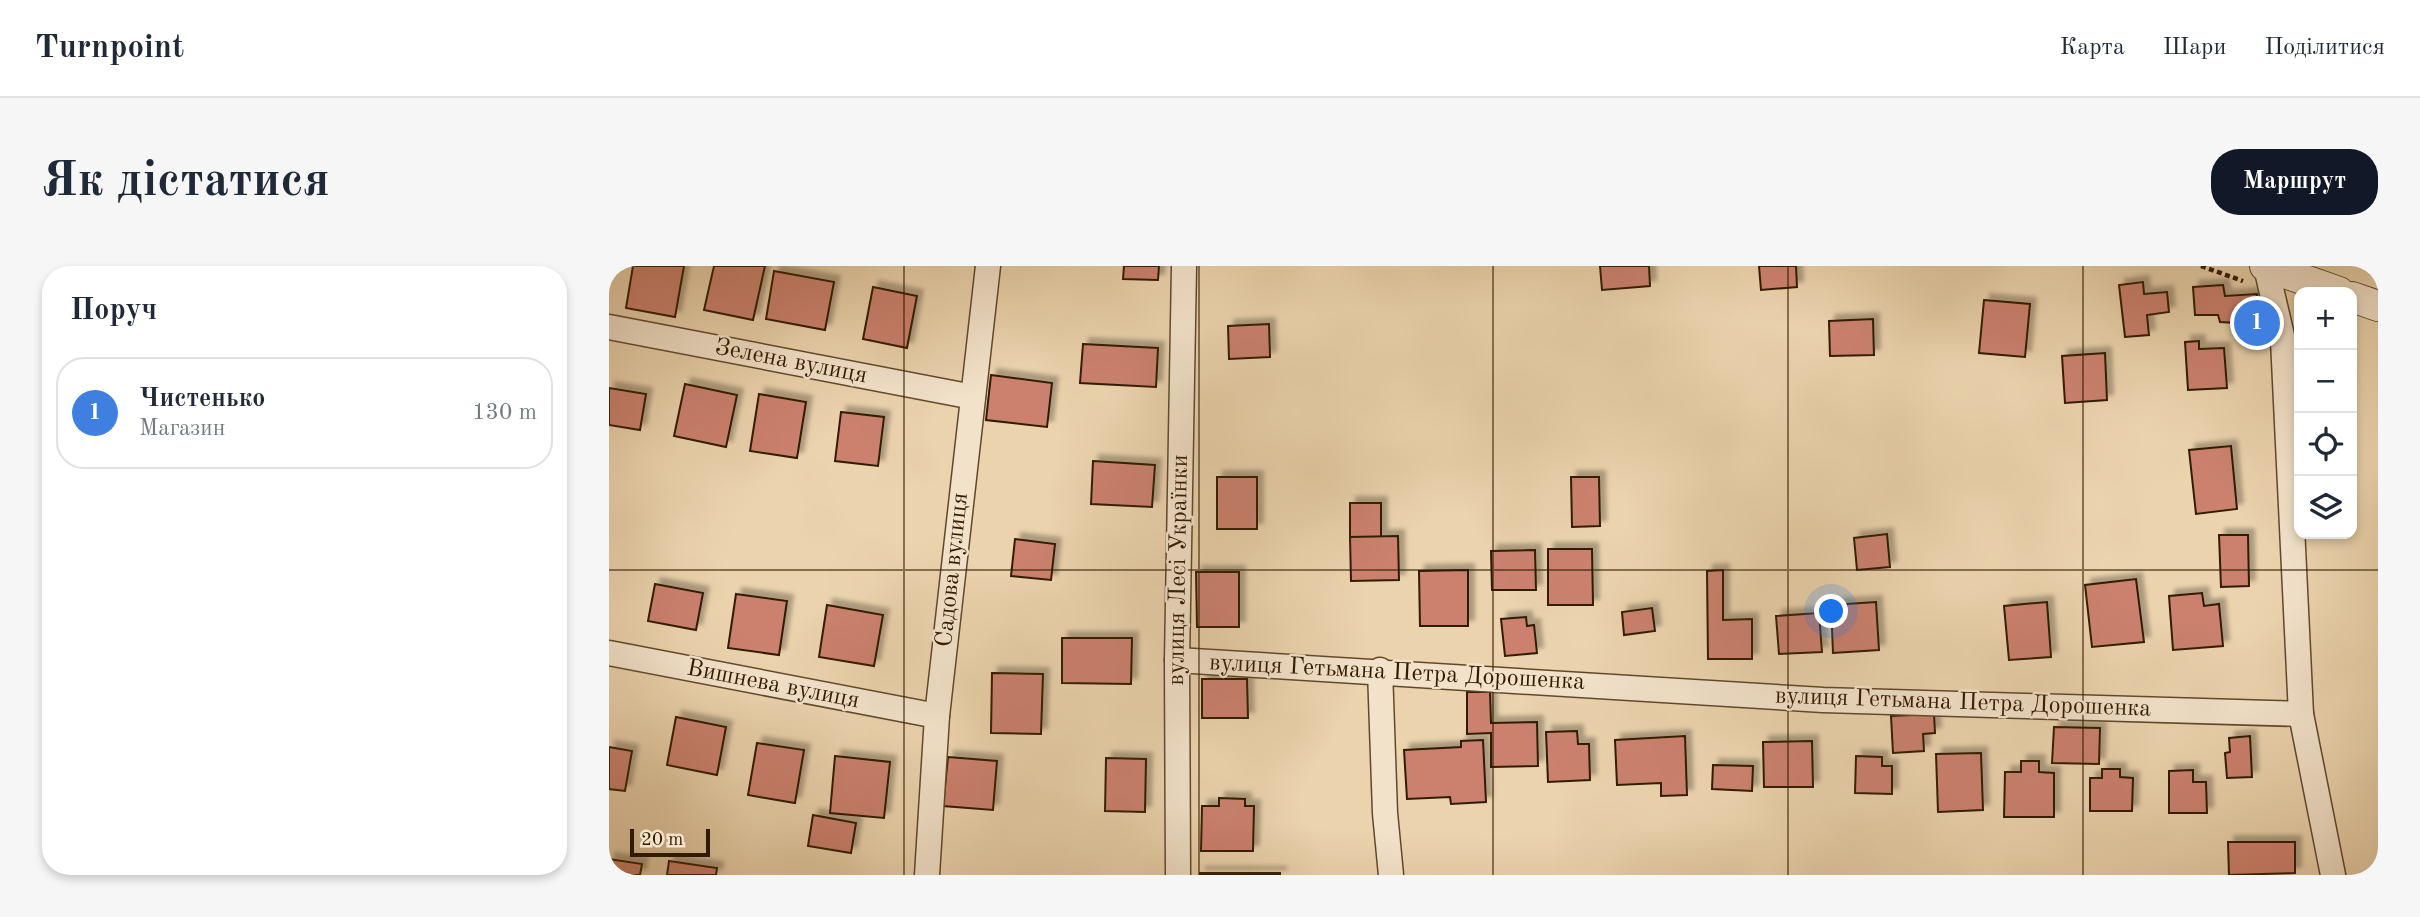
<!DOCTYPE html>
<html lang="uk">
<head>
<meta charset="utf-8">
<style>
	body { margin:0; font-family:"Old Standard TT",serif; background:#f6f6f7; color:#1f2937 }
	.controls { position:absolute; right:21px; top:21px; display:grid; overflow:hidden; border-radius:14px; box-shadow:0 4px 10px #0003 }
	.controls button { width:63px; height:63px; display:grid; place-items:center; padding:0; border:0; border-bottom:2px solid #e0e1e3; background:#fff; color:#1f2937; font:35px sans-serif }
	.scale { position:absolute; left:21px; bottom:18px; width:80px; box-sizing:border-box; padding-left:7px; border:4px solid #321b00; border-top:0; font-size:19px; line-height:24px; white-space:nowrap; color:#321b00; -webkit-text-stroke:5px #f2e2ca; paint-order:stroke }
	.you { position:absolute; left:1223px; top:346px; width:24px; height:24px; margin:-18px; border:5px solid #fff; border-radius:50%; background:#1a73e8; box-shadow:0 0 0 10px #1a73e833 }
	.badge { display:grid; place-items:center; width:46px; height:46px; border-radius:50%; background:#111827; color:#fff; font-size:23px; font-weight:700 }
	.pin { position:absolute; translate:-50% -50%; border:4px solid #fff; box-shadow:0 2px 7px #0006 }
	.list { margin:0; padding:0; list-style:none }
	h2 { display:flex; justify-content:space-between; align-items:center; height:91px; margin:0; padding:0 28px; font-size:30px }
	h2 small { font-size:23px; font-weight:400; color:#747a83 }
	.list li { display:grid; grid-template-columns:46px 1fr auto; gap:21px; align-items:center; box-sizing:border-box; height:112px; margin:0 14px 14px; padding:0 14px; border:2px solid #e0e1e3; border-radius:28px }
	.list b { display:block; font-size:26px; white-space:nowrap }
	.list p { margin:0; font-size:23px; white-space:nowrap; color:#747a83 }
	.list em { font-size:23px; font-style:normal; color:#747a83 }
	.icon { flex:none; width:38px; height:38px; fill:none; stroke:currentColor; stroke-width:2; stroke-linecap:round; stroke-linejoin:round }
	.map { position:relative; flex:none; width:1769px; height:609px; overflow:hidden; border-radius:28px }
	header { display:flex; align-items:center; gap:42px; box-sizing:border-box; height:98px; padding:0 35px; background:#fff; border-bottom:2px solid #e0e1e3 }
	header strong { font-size:33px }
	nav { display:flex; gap:38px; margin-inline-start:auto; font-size:24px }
	.intro { display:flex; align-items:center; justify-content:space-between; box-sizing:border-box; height:168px; padding:0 42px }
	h1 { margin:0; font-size:49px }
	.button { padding:18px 32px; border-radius:28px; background:#111827; color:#fff; font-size:24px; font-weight:700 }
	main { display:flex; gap:42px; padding:0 42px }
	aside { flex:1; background:#fff; border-radius:28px; box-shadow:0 4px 10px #0003 }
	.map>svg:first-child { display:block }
	.building { fill:#cb816e; stroke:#321b00; stroke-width:2; filter:url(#shadow) }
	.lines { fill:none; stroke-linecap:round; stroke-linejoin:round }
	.minor-casing { stroke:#60492b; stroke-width:27 }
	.tertiary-casing { stroke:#60492b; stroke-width:32 }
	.path { stroke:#321b00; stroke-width:4.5; stroke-dasharray:5 3.5; stroke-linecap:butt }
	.minor { stroke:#f2e2ca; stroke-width:24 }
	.tertiary { stroke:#f2e2ca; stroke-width:30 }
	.grid { fill:none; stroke:#321b00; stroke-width:2; stroke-opacity:0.55 }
	.labels { text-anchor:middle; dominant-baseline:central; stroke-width:5; stroke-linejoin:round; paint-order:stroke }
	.street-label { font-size:24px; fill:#321b00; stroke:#f2e2ca }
</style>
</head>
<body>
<header>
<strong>Turnpoint</strong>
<nav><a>Карта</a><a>Шари</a><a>Поділитися</a></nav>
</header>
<div class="intro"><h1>Як дістатися</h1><a class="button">Маршрут</a></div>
<main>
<aside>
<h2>Поруч<small></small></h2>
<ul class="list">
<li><span class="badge" style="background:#3f7fe0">1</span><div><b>Чистенько</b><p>Магазин</p></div><em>130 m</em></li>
</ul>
</aside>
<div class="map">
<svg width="1769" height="609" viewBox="0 0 1769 609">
	<defs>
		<filter id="shadow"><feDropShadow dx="6" dy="-6" stdDeviation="2" flood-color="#0004"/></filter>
	</defs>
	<rect width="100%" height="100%" fill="#ebd3ad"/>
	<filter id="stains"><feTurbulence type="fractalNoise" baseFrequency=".00286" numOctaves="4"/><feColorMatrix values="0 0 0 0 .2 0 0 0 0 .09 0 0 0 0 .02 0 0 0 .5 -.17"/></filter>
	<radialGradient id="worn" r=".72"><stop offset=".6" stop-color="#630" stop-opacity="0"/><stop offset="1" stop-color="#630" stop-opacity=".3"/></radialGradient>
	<g class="building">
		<path d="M24,0H75L66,51L17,42Z"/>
		<path d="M105,0H156L144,54L95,44Z"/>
		<path d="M515,0H550L549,14L514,13Z"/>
		<path d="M991,0H1040L1041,20L993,24Z"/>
		<path d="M1150,0H1187L1188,21L1152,24Z"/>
		<path d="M165,5L225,16L216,64L157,53Z"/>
		<path d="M1534,16L1535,28L1558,26L1560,46L1538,49L1540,69L1516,71L1510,19Z"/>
		<path d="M1614,19L1616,30L1648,28L1654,77L1633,78L1629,57L1611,56L1609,49H1586L1584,21Z"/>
		<path d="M264,21L308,30L298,82L254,73Z"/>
		<path d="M1375,34L1421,38L1416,91L1370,87Z"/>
		<path d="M1264,53L1265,89L1221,90L1220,55Z"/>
		<path d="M660,58L661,91L620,93L619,60Z"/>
		<path d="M1590,75V83L1615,82L1618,122L1579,124L1576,76Z"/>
		<path d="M474,78L549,82L547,121L471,117Z"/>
		<path d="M1496,87L1498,134L1456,137L1453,90Z"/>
		<path d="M382,109L443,117L438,161L377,154Z"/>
		<path d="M76,118L128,129L117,181L65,170Z"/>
		<path d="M0,122L37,128L31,164L0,159Z"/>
		<path d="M150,128L197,136L188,192L141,185Z"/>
		<path d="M232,146L275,151L269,200L226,195Z"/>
		<path d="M1622,180L1628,243L1587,248L1580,184Z"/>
		<path d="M484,195L546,199L543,241L482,238Z"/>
		<rect x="608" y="211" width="40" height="52"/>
		<path d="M962,211H990L991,260L963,261Z"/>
		<rect x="741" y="237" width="31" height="34"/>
		<path d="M1278,268L1281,301L1248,304L1245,272Z"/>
		<path d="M1610,269H1639L1640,320L1612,321Z"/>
		<path d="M789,270L790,314L742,315L741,271Z"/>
		<path d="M406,273L446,278L442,314L402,310Z"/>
		<path d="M939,283H983L984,339H939Z"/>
		<path d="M926,284L927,324H883L882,285Z"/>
		<path d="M859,304V360H811L810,305Z"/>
		<path d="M1114,304V354L1143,353V393H1099L1098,305Z"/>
		<path d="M587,306H630V361H588Z"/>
		<path d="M1527,313L1535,376L1483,381L1476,319Z"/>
		<path d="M46,318L94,327L87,364L39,355Z"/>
		<path d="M1593,327L1595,340L1610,338L1614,380L1564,384L1560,330Z"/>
		<path d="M127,328L178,335L170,389L119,382Z"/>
		<path d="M1267,336L1270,384L1224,387L1222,339Z"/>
		<path d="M1438,336L1442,391L1400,394L1395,340Z"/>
		<path d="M218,339L274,349L265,400L210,391Z"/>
		<path d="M1043,342L1046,365L1015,369L1013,346Z"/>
		<path d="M1210,347L1213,386L1170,388L1167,350Z"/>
		<path d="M917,351L918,360L925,359L928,387L896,390L892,353Z"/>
		<path d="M453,372H523L522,418L453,417Z"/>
		<path d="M383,407L434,408L432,468L382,467Z"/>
		<path d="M593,413H638L639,452H593Z"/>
		<path d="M858,426H881L882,457L928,456L929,500L882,501V467L858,468Z"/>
		<path d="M1325,448L1326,467L1314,468L1315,485L1284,487L1282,450Z"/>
		<path d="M67,451L117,461L108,509L58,499Z"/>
		<path d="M1445,461L1491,462L1490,498L1443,497Z"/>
		<path d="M968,465L969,478H980L981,514L939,516L937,466Z"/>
		<path d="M1076,470L1078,529L1052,530V517L1008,519L1006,474Z"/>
		<path d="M1641,470L1643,511L1618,512L1616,487L1621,486L1620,472Z"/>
		<path d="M874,474L877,536L842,538L841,531L798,533L795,484L852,481V475Z"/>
		<path d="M1203,475L1204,521H1155L1154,476Z"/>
		<path d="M148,477L195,484L186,537L139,529Z"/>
		<path d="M0,481L23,485L16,525L0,523Z"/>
		<path d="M1372,487L1374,544L1329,546L1327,488Z"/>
		<path d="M226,490L281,496L275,552L221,547Z"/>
		<path d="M1247,490L1273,491V500H1283V528L1246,527Z"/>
		<path d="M339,491L388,495L384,544L334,540Z"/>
		<path d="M497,492L537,493L536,546L496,545Z"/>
		<path d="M1412,495H1430V506L1445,507V551H1395L1396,506H1412Z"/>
		<path d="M1104,499L1144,500L1143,525L1103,523Z"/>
		<path d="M1493,503H1511V511L1524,512L1523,545H1481V512H1493Z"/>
		<path d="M1584,504V516H1597L1598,547H1560V505Z"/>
		<path d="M610,532L636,533V540H645L644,585H592L593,540H610Z"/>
		<path d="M204,549L247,557L242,587L199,580Z"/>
		<path d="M1619,576H1686V607L1620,609Z"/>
		<path d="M0,593L33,598L31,609H0Z"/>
		<path d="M60,595L108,602L107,609H58Z"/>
		<rect x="591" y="607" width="80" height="2"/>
	</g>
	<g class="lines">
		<defs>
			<g id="minor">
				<path d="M0,61L364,131"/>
				<path d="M0,387L328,450"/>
				<path d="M568,394L1214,434L1692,448L1674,74L1657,1"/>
				<path d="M771,404L776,547L782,609"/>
				<path d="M1692,448L1724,609"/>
				<path d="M318,609L328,450L379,0"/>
				<path d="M569,609L568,394L575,0"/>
			</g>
			<g id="tertiary">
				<path d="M1656,0L1730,26"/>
				<path d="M1743,31L1769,40"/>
			</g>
		</defs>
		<use href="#minor" class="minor-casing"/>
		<use href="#tertiary" class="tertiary-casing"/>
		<path class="path" d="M1592,0L1634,15"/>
		<use href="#minor" class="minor"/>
		<use href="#tertiary" class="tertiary"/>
	</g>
	<path class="grid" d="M295,0V609M590,0V609M884,0V609M1179,0V609M1474,0V609M0,304H1769"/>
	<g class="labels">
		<g class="street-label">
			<text transform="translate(182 96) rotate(11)">Зелена вулиця</text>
			<text transform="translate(344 304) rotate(-84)">Садова вулиця</text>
			<text transform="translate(570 304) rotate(-89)">вулиця Лесі Українки</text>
			<text transform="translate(788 407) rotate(3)">вулиця Гетьмана Петра Дорошенка</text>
			<text transform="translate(164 419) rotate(11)">Вишнева вулиця</text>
			<text transform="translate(1354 437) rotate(2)">вулиця Гетьмана Петра Дорошенка</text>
		</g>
	</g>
	<rect width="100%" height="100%" filter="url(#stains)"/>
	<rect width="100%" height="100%" fill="url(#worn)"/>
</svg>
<div class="controls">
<button>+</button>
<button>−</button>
<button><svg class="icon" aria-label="locate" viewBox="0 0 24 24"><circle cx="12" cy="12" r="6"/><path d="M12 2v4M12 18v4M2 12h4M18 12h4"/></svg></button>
<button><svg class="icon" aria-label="layers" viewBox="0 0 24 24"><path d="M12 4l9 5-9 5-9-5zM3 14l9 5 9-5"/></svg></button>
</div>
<div class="scale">20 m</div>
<div class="you"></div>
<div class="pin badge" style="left:1648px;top:57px;background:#3f7fe0">1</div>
</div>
</main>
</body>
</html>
